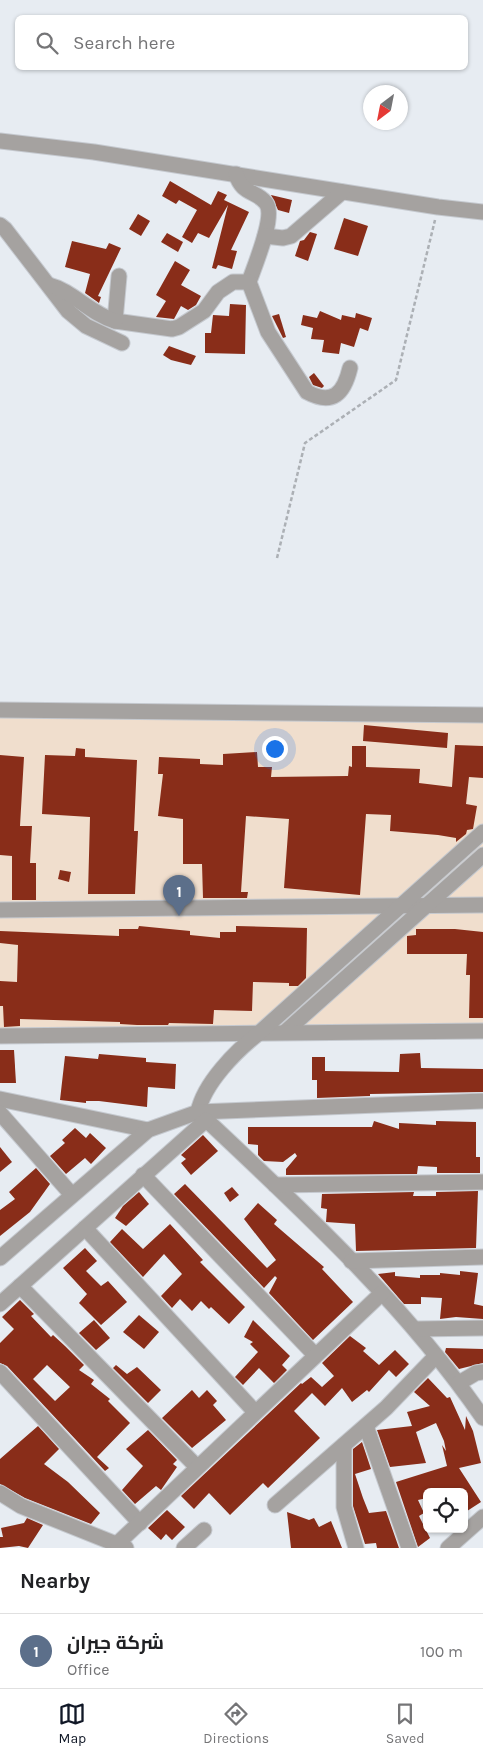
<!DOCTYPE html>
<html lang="en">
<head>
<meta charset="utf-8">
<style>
	body { margin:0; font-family:Karla,Cairo,sans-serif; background:#f2f2f2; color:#202124 }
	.controls { position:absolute; right:15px; bottom:15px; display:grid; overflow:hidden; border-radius:8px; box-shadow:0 1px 4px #0004 }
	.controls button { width:45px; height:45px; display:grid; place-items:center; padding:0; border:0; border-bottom:1px solid #e0e0e0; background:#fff; color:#202124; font:25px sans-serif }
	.compass { position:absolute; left:363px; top:85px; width:45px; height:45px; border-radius:50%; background:#fff; box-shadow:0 1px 4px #0004; rotate:212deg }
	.you { position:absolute; left:274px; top:748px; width:18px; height:18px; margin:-12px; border:4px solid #fff; border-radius:50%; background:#1a73e8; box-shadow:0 0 0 8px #1a73e833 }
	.badge { display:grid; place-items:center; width:32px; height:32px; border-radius:50%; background:#111827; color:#fff; font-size:16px; font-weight:700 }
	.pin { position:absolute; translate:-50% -41px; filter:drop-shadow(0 1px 2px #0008) }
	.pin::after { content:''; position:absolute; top:26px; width:18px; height:15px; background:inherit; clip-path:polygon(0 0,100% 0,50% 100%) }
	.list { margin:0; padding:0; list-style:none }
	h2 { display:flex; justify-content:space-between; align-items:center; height:65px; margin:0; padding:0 20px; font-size:21px }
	h2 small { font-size:16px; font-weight:400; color:#757577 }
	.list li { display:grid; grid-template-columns:32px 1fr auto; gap:15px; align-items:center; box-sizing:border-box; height:75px; padding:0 20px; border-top:1px solid #e0e0e0 }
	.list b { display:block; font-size:19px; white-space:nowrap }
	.list p { margin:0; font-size:16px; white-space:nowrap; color:#757577 }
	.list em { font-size:16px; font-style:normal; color:#757577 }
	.icon { flex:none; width:28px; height:28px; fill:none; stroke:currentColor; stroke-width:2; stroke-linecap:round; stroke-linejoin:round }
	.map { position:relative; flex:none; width:483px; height:1548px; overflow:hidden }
	.search { position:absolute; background:#fff; box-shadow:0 1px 4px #0004; left:15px; right:15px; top:15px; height:55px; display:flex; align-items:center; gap:12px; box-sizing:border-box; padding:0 18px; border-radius:8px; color:#757577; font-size:19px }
	.sheet { height:140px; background:#fff }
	nav { display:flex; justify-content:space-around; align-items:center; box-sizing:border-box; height:70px; border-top:1px solid #e0e0e0; background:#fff; font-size:14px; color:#757577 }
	nav a { display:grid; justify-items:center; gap:2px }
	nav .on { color:#111827 }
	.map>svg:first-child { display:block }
	.industrial { fill:#f0decd }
	.building { fill:#892d19; fill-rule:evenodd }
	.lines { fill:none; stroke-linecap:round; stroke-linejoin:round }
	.minor-casing { stroke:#c5c9cf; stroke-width:17 }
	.path { stroke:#acb0b5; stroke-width:2.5; stroke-dasharray:4 2.5; stroke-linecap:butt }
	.minor { stroke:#a5a2a0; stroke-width:15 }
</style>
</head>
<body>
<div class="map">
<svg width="483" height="1548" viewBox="0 0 483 1548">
	<rect width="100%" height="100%" fill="#e7ecf2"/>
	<path class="industrial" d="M0,717L483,722V1038L0,1036Z"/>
	<g class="building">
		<path d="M170,181L211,205L218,191L227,195L224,200L249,212L231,250L237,251L232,269L218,265L216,269L212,268L228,205L209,238L198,233L192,243L182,237L197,210L179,200L176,204L162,196Z"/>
		<path d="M271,195L292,200L289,213L278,210Z"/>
		<path d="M138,214L150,221L141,236L129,229Z"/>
		<path d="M344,218L368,226L358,256L334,249Z"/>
		<path d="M310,232L317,234L308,261L295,256L300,241L304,240Z"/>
		<path d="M167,233L183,242L178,252L161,242Z"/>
		<path d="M72,241L106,249L109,243L121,248L98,296L101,297L99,303L85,293L90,274L65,267Z"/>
		<path d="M175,261L190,270L181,285L201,296L196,305L188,310L181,306L174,319L156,317L166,301L156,295Z"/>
		<path d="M230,304L246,305L245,354L205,353V333H211L213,315L229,316Z"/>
		<path d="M320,311L341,320L342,315L355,318L356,313L372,318L368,331L360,328L354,347L341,343L339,354L322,352L324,340L311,339L313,328L301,325L303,315L317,318Z"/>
		<path d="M279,314L286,337L283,338L272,316Z"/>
		<path d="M169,346L196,356L191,365L171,360L163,355Z"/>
		<path d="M314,373L324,386L322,388L313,385L309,377Z"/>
		<path d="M364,725L448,733L447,748L363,741Z"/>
		<path d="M455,745L483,746V778L469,777L466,804L477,806L473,829L467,830L466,834L456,842V838L438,835L390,831L391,815L366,814L360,895L284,888L289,819L246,816L241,892H248L247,898H203L202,864H183V819L158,816L163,774H158L159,757L200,759V764L223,765V754L257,752L258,767H272L271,777L348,776L349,766L352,767V746H366V767L420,769L419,783L452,787Z"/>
		<path d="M76,748L85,749V757L137,760L134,831H138L135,894H88L90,817L42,814L45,755L75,756Z"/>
		<path d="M0,755L24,757L20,826H32L30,863H36V900H12V856L0,855Z"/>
		<path d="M60,870L71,872L69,882L58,879Z"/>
		<path d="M139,926L190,931V935L220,938V932H236V926L307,928L306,978L298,986H289V983L253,982L252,1011L214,1010L213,1024L169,1023L168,1025H137L120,1024V1022L20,1019V1026L4,1027L3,1006H0V981L17,982L18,945L0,943V931L119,936V929H138Z"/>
		<path d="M416,929H455L483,932V1018H469L470,975H466L467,954H407V936L416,935Z"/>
		<path d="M0,1050H14L16,1083H0Z"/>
		<path d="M420,1053L421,1068L483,1069V1092L370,1094V1096L317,1098V1080H312V1057H325V1071L399,1072L400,1054Z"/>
		<path d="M99,1054L146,1058V1062L176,1064L175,1089L148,1087L147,1107L99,1101H86V1103L60,1100L65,1056L98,1059Z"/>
		<path d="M374,1121L399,1129V1123L436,1125V1121L476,1122V1157H480V1173H437V1167L418,1166L417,1174L286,1175V1169L297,1156L295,1153L283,1162L264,1161L258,1155V1145L248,1144V1127H372Z"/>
		<path d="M75,1128L86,1138L90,1133L106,1148L91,1164L85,1158L66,1174L50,1156L65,1143L62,1140Z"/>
		<path d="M203,1135L218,1151L191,1175L181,1163L186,1159L181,1155Z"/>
		<path d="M0,1147L12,1162L0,1172Z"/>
		<path d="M36,1168L50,1184L30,1212L0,1236V1210L15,1199L9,1192Z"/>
		<path d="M185,1184L267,1268L276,1260L244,1219L258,1203L277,1220L274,1224L324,1267L322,1269L353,1302L313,1340L269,1293L277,1278L275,1276L264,1288L174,1194Z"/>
		<path d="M232,1187L239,1195L230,1202L224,1193Z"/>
		<path d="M478,1191L476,1248L356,1251L355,1224L326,1222L327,1209L321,1208L322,1194L414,1192L413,1196H436V1192Z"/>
		<path d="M139,1192L149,1204L126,1226L115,1218L123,1206Z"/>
		<path d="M170,1224L203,1260L200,1262L245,1307L229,1324L211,1307L209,1309L201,1301L192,1311L180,1299L172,1308L161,1296L182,1274L164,1254L143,1277L110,1242L122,1229L143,1249Z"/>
		<path d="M85,1248L97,1261L86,1271L101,1286L108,1281L127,1302L101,1325L79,1303L87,1294L63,1268Z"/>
		<path d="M460,1271L478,1273L474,1304L483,1306V1319L456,1317L440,1319L442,1298L421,1297V1304H404L378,1274L395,1272V1276L420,1278V1275H440V1273L460,1275Z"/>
		<path d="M20,1300L34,1314L31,1316L51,1337L53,1335L65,1346L84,1365L79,1370L94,1380L91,1384L110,1399L108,1401L130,1423L97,1457L109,1468L105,1471L7,1366L0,1363V1343L14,1329L2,1317ZM47,1365L70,1387L55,1401L33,1379Z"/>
		<path d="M139,1315L159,1332L144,1349L123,1332Z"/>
		<path d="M94,1320L110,1338L96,1350L79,1333Z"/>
		<path d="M253,1320L290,1356L282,1365L287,1370L274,1383L259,1368L243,1385L235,1377L258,1352L250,1344L253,1342L244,1337Z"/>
		<path d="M350,1336L366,1348L363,1351L379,1365L395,1350L409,1364L396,1377L389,1370L369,1392L367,1390L352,1402L342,1388L325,1406L312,1393L294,1411L320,1438L268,1488L263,1483L230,1515L209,1493L194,1509L181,1496L301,1383L302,1384L311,1377L322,1387L334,1376L322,1363Z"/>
		<path d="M446,1348L483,1349V1363L459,1369L445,1352Z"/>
		<path d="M116,1365L127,1374L137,1367L161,1390L148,1403L113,1368Z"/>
		<path d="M428,1378L447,1398L450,1397L465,1430L466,1416L473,1431L481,1463L459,1468L481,1502L464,1513V1492H427V1498L418,1500L424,1513L419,1516L430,1538L418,1547L396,1482L447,1466L442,1445L446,1451L444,1441L436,1423L416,1432L426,1463L390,1467L377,1430L412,1426L407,1412L430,1406L414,1392Z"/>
		<path d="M192,1390L199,1398L207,1390L217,1401L213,1405L226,1420L192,1448L162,1418Z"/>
		<path d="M38,1426L59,1449L44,1464L68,1482L100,1513L91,1524L25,1498L0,1484V1459Z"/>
		<path d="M148,1430L177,1460L173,1464L177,1467L161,1490L156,1486L135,1504L122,1490L143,1466L126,1449Z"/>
		<path d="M362,1442L371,1469L355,1474L363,1498L369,1513L386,1511L399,1548H377L376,1543L365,1544L353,1506V1449Z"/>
		<path d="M167,1510L185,1527L172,1540L166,1534L161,1540L148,1528Z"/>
		<path d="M287,1512L309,1520L314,1518L319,1527L331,1521L342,1548H291Z"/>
		<path d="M27,1518L43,1525L28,1548L19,1546L0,1548V1537H3L1,1528L24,1523Z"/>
	</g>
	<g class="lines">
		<defs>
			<g id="minor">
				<path d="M0,141L94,152L438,207L483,212"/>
				<path d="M236,174C242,195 256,190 266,203C276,216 254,267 249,282L268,332L307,392C333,406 344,393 350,368"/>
				<path d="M0,225L5,229L68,311L86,326L122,343"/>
				<path d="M265,236L283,238L291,236L342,192"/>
				<path d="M119,276L115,321L172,329L179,327L204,311L218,292L233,282H249"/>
				<path d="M49,285C73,291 89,313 115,321"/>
				<path d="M0,710L483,715"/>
				<path d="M0,910L483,905"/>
				<path d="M285,1032L483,855"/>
				<path d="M0,1036L483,1031"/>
				<path d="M0,1099L148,1130"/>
				<path d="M198,1112C299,1207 404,1303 483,1418"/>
				<path d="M198,1112C204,1083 236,1051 259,1033L483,832"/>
				<path d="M0,1113L72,1195"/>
				<path d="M143,1175L315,1355"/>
				<path d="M275,1185L483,1182"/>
				<path d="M85,1228L255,1412"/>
				<path d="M0,1258L148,1130L198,1112L483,1101"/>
				<path d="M351,1261L483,1257"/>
				<path d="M20,1286L197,1467"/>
				<path d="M0,1304L206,1120"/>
				<path d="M415,1329L483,1328"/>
				<path d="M0,1372L140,1523"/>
				<path d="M459,1383L476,1373L483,1372"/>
				<path d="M366,1426L409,1548"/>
				<path d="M344,1445V1507L356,1548"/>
				<path d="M0,1493L21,1506L126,1548"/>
				<path d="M275,1505L386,1408L436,1356"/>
				<path d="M117,1544L382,1293"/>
				<path d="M184,1548L204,1530"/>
				<path d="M448,1548L483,1517"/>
			</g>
		</defs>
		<use href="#minor" class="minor-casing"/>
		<path class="path" d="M277,558L305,443L396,380L435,220"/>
		<use href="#minor" class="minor"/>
	</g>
</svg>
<div class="controls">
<button><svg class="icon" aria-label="locate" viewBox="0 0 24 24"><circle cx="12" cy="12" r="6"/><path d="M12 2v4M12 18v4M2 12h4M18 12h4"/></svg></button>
</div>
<svg class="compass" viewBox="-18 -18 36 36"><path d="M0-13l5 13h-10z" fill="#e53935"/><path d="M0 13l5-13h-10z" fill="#757577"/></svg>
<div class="you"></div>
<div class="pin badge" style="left:179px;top:916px;background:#5c6f8a">1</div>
<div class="search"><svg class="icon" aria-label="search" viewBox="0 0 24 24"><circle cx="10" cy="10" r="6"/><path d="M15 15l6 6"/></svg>Search here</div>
</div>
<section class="sheet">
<h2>Nearby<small></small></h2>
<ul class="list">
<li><span class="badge" style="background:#5c6f8a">1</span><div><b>شركة جيران</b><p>Office</p></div><em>100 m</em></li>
</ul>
</section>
<nav>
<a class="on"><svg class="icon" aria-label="map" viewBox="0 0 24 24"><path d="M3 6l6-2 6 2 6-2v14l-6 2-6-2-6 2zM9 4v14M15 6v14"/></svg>Map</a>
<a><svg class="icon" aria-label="directions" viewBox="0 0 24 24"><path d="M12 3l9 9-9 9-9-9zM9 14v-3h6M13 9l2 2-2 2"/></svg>Directions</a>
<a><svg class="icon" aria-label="saved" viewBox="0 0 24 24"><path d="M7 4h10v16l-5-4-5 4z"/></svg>Saved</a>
</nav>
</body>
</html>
